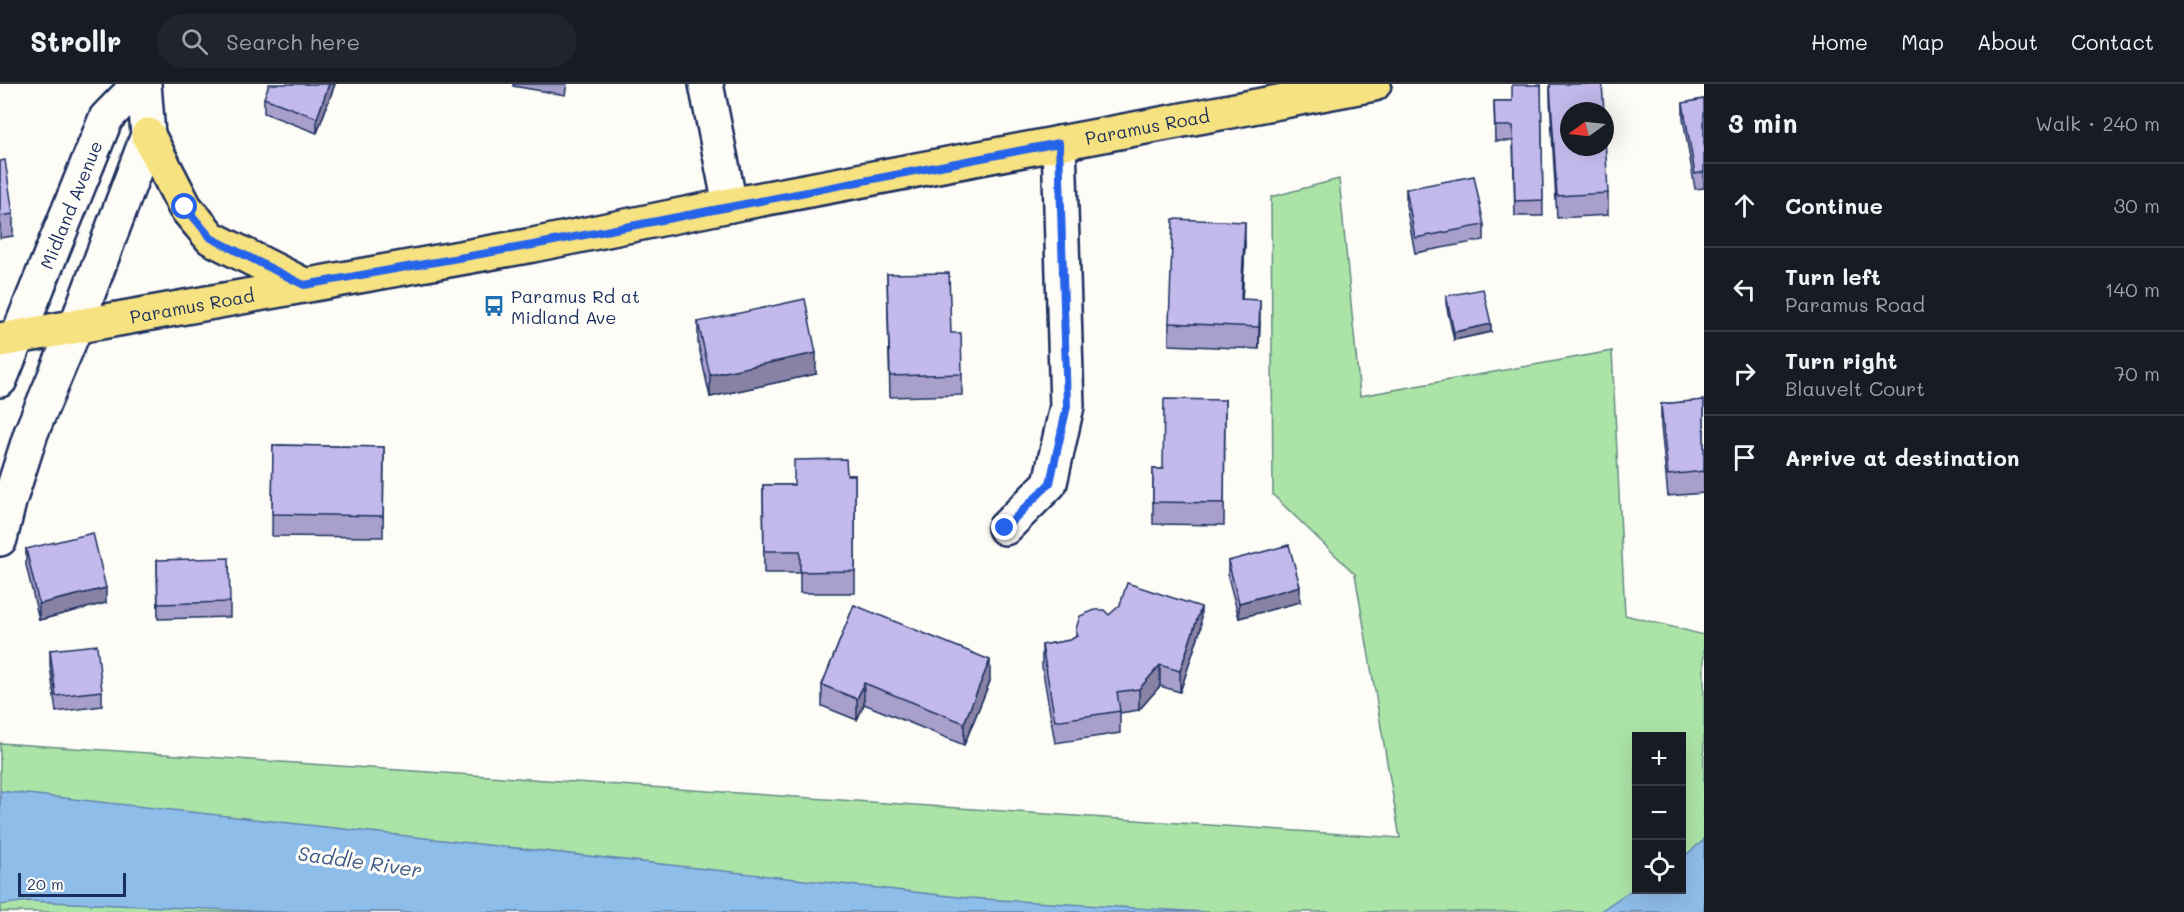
<!DOCTYPE html>
<html lang="en">
<head>
<meta charset="utf-8">
<style>
	body { margin:0; font-family:Mali,sans-serif; background:#20242c; color:#f1f3f6 }
	.controls { position:absolute; right:18px; bottom:18px; display:grid; overflow:hidden; border-radius:0px; box-shadow:0 6px 24px #0002 }
	.controls button { width:54px; height:54px; display:grid; place-items:center; padding:0; border:0; border-bottom:2px solid #363941; background:#171b24; color:#f1f3f6; font:30px sans-serif }
	.compass { position:absolute; left:1560px; top:18px; width:54px; height:54px; border-radius:50%; background:#171b24; box-shadow:0 6px 24px #0002; rotate:255deg }
	.scale { position:absolute; left:18px; bottom:15px; width:108px; box-sizing:border-box; padding-left:6px; border:3px solid #1b2f5e; border-top:0; font-size:16px; line-height:21px; white-space:nowrap; color:#1b2f5e; -webkit-text-stroke:4px #fdfcf7; paint-order:stroke }
	.stop { position:absolute; width:18px; height:18px; margin:-14px; border:4px solid #2563eb; border-radius:50%; background:#fff }
	.stop.end { background:#2563eb; border-color:#fff; box-shadow:0 2px 6px #0008 }
	.list { margin:0; padding:0; list-style:none }
	h2 { display:flex; justify-content:space-between; align-items:center; height:78px; margin:0; padding:0 24px; font-size:26px }
	h2 small { font-size:20px; font-weight:400; color:#9ea1a6 }
	.list li { display:grid; grid-template-columns:39px 1fr auto; gap:18px; align-items:center; box-sizing:border-box; height:84px; padding:0 24px; border-top:2px solid #363941 }
	.list b { display:block; font-size:22px; white-space:nowrap }
	.list p { margin:0; font-size:20px; white-space:nowrap; color:#9ea1a6 }
	.list em { font-size:20px; font-style:normal; color:#9ea1a6 }
	.icon { flex:none; width:33px; height:33px; fill:none; stroke:currentColor; stroke-width:2; stroke-linecap:round; stroke-linejoin:round }
	.map { position:relative; flex:none; width:1704px; height:828px; overflow:hidden }
	header { display:flex; align-items:center; gap:36px; box-sizing:border-box; height:84px; padding:0 30px; background:#171b24; border-bottom:2px solid #363941 }
	header strong { font-size:28px }
	nav { display:flex; gap:33px; margin-inline-start:auto; font-size:21px }
	.search { width:420px; height:54px; background:#20242c; display:flex; align-items:center; gap:15px; box-sizing:border-box; padding:0 21px; border-radius:33px; color:#9ea1a6; font-size:22px }
	main { display:flex }
	aside { flex:1; background:#171b24 }
	.map>svg:first-child { display:block }
	.green { fill:#ace4a7; stroke:#648a82; stroke-width:1.5; fill-rule:evenodd }
	.water { fill:#8fbde9; stroke:#6184b1; stroke-width:1.5 }
	.lines { fill:none; stroke-linecap:round; stroke-linejoin:round }
	.minor-casing { stroke:#1b2f5e; stroke-width:38 }
	.major-casing { stroke:#1b2f5e; stroke-width:38 }
	.minor { stroke:#fdfcf7; stroke-width:33 }
	.major { stroke:#f7e281; stroke-width:33 }
	.wall { fill:#a89fca; stroke:#1b2f5e; stroke-width:1.5 }
	.shaded-wall { fill:#8882a4; stroke:#1b2f5e; stroke-width:1.5 }
	.building { fill:#c3b9eb; stroke:#1b2f5e; stroke-width:1.5 }
	.route { stroke:#2563eb; stroke-width:8 }
	.labels { text-anchor:middle; dominant-baseline:central; stroke-width:6; stroke-linejoin:round; paint-order:stroke }
	.street-label { font-size:18px; fill:#1b2f5e; stroke:#fdfcf7 }
	.poi-label { font-size:18px; fill:#1b2f5e; stroke:#fdfcf7; text-anchor:start }
	.water-label { font-size:20px; font-style:italic; fill:#3e5a88; stroke:#fdfcf7 }
</style>
</head>
<body>
<header>
<strong>Strollr</strong>
<div class="search"><svg class="icon" aria-label="search" viewBox="0 0 24 24"><circle cx="10" cy="10" r="6"/><path d="M15 15l6 6"/></svg>Search here</div>
<nav><a>Home</a><a>Map</a><a>About</a><a>Contact</a></nav>
</header>
<main>
<div class="map">
<svg width="1704" height="828" viewBox="0 0 1704 828">
	<rect width="100%" height="100%" fill="#fdfcf7"/>
	<filter id="ink" filterUnits="userSpaceOnUse"><feTurbulence type="fractalNoise" baseFrequency=".0167" numOctaves="2"/><feDisplacementMap in="SourceGraphic" scale="12" xChannelSelector="R" yChannelSelector="G"/><feConvolveMatrix kernelMatrix="1 2 1 2 8 2 1 2 1" color-interpolation-filters="sRGB"/></filter>
	<g filter="url(#ink)">
		<path class="green" d="M1339,95L1360,312L1612,267L1625,531L1704,551V828H0V659L1400,754L1355,490L1273,411L1271,113ZM1636,652H1682V806H1636Z"/>
		<g class="water">
			<path d="M0,707L968,814L1203,828H272L28,817L0,821Z"/>
			<path d="M1704,756V828H1599L1636,803V806H1682V774Z"/>
		</g>
		<g class="lines">
			<defs>
				<g id="minor">
					<path d="M706,0L730,121"/>
					<path id="s1" d="M0,296L106,34L139,0"/>
					<path d="M1005,444L1050,399L1067,322L1059,59"/>
					<path d="M0,455L9,418L31,349L76,242L148,51L144,0"/>
				</g>
				<g id="major">
					<path d="M148,51L185,123L211,154L304,201"/>
					<path id="s2" d="M0,256L533,161L730,121L1374,0"/>
				</g>
			</defs>
			<use href="#minor" class="minor-casing"/>
			<use href="#major" class="major-casing"/>
			<use href="#minor" class="minor"/>
			<use href="#major" class="major"/>
		</g>
		<g class="wall">
			<path d="M335,0L317,49L264,29V14Z"/>
			<path d="M513,0H567L565,11L513,2Z"/>
			<path d="M1550,0L1608,109V131L1557,134L1550,15Z"/>
			<path d="M1541,1L1543,132H1515L1513,57H1495L1494,17H1512Z"/>
			<path d="M1704,15V104L1695,105L1683,34V19Z"/>
			<path d="M0,77L13,130V152L0,154Z"/>
			<path d="M1406,105L1484,141V156L1415,169L1406,121Z"/>
			<path d="M1245,159L1242,215L1260,238L1259,265L1169,261V239Z"/>
			<path d="M887,190L951,249L962,290V311L890,313Z"/>
			<path d="M1446,212L1491,248L1454,256L1446,220Z"/>
			<path d="M698,238L816,290L710,313L698,259Z"/>
			<path d="M1225,316L1224,441L1153,440V385H1163Z"/>
			<path d="M1704,316V409L1668,412L1661,342V320Z"/>
			<path d="M273,361L384,363L383,453L272,452Z"/>
			<path d="M847,391H855V509H800V489H764L763,401H794Z"/>
			<path d="M26,465L106,519L39,536L26,481Z"/>
			<path d="M157,476L230,518V533L158,535Z"/>
			<path d="M1228,477L1300,518L1239,534L1228,493Z"/>
			<path d="M854,521L990,597L964,661L864,620L857,636L822,622V601Z"/>
			<path d="M1109,531L1201,544L1180,608L1160,602L1139,626L1120,629V649L1055,659L1042,582V561L1070,556L1076,553V545Z"/>
			<path d="M50,566L102,607V622L56,628L50,581Z"/>
		</g>
		<g class="shaded-wall">
			<path d="M329,0H335L317,49V34Z"/>
			<path d="M1245,138V159L1241,237V215Z"/>
			<path d="M1260,216V238L1259,265V243Z"/>
			<path d="M1491,240V248L1454,256V248Z"/>
			<path d="M816,269V290L710,313V291Z"/>
			<path d="M1300,502V518L1239,534V519Z"/>
			<path d="M106,504V519L39,536V520Z"/>
			<path d="M1201,523V544L1180,608V587Z"/>
			<path d="M990,576V597L964,661V639Z"/>
			<path d="M1160,581V602L1139,626V605Z"/>
			<path d="M864,599V620L857,636V615Z"/>
		</g>
		<g class="building">
			<path d="M269,0H329L317,34L264,14Z"/>
			<path d="M1550,0H1602L1604,27H1569V63H1605V52L1608,109L1557,112Z"/>
			<path d="M1512,1H1541L1543,116L1515,117L1513,42H1495L1494,17H1512Z"/>
			<path d="M1704,15V88L1695,90L1683,19Z"/>
			<path d="M5,76L13,130L0,132V77Z"/>
			<path d="M1474,92L1484,141L1415,154L1406,105Z"/>
			<path d="M1173,135L1245,138L1241,215L1260,216L1259,243L1169,239Z"/>
			<path d="M949,189L951,249H961L962,290L890,292L887,190Z"/>
			<path d="M1483,205L1491,240L1454,248L1446,212Z"/>
			<path d="M805,215L816,269L710,291L698,238Z"/>
			<path d="M1164,315L1225,316L1224,419L1153,418V385H1163Z"/>
			<path d="M1704,316V387L1668,391L1661,320Z"/>
			<path d="M273,361L384,363L383,432L272,430Z"/>
			<path d="M846,375L847,391H855V487L800,488V467H764L763,401H794V376Z"/>
			<path d="M93,449L106,504L39,520L26,465Z"/>
			<path d="M1289,461L1300,502L1239,519L1228,477Z"/>
			<path d="M229,474L230,518L158,520L157,476Z"/>
			<path d="M1127,499L1201,523L1180,587L1160,581L1139,605L1117,608L1120,627L1055,637L1042,561L1070,556L1077,552L1076,545L1080,532L1095,526H1104L1109,531L1120,521Z"/>
			<path d="M854,521L990,576L964,639L864,599L857,615L822,601Z"/>
			<path d="M97,561L102,607L56,612L50,566Z"/>
		</g>
	</g>
	<g class="lines" filter="url(#ink)">
		<path class="route" d="M185,123L211,154L304,201L533,161L1059,59L1067,322L1050,399L1005,444"/>
	</g>
	<defs>
		<symbol id="bus-bare" viewBox="-9 -9 18 18"><path d="M-5-6H5V4H4V6H2V4H-2V6H-4V4H-5ZM-3.5-4V0h7V-4ZM-3.5 1.2v1.5H-2V1.2ZM2 1.2v1.5H3.5V1.2Z" fill="#1f6fb2" stroke="#fdfcf7" stroke-width="2.5" paint-order="stroke"/></symbol>
	</defs>
	<g fill-rule="evenodd">
		<use href="#bus-bare" x="479" y="207" width="30" height="30"/>
	</g>
	<g class="labels">
		<g class="street-label">
			<text stroke="none"><textPath href="#s2" startOffset="1167">Paramus Road</textPath></text>
			<text stroke="none"><textPath href="#s1" startOffset="189">Midland Avenue</textPath></text>
			<text stroke="none"><textPath href="#s2" startOffset="195">Paramus Road</textPath></text>
		</g>
		<g class="poi-label">
			<text x="511" y="212">Paramus Rd at<tspan x="511" dy="21">Midland Ave</tspan></text>
		</g>
		<g class="water-label">
			<text transform="translate(360 777) rotate(8)">Saddle River</text>
		</g>
	</g>
</svg>
<div class="controls">
<button>+</button>
<button>−</button>
<button><svg class="icon" aria-label="locate" viewBox="0 0 24 24"><circle cx="12" cy="12" r="6"/><path d="M12 2v4M12 18v4M2 12h4M18 12h4"/></svg></button>
</div>
<svg class="compass" viewBox="-18 -18 36 36"><path d="M0-13l5 13h-10z" fill="#e53935"/><path d="M0 13l5-13h-10z" fill="#9ea1a6"/></svg>
<div class="scale">20 m</div>
<div class="stop" style="left:185px;top:123px"></div>
<div class="stop end" style="left:1005px;top:444px"></div>
</div>
<aside>
<h2>3 min<small>Walk · 240 m</small></h2>
<ul class="list">
<li><svg class="icon" aria-label="ahead" viewBox="0 0 24 24"><path d="M12 20V5M6 11l6-6 6 6"/></svg><div><b>Continue</b></div><em>30 m</em></li>
<li><svg class="icon" aria-label="left" viewBox="0 0 24 24"><path d="M17 20v-9H6M10 6l-5 5 5 5"/></svg><div><b>Turn left</b><p>Paramus Road</p></div><em>140 m</em></li>
<li><svg class="icon" aria-label="right" viewBox="0 0 24 24"><path d="M7 20v-9h11M14 6l5 5-5 5"/></svg><div><b>Turn right</b><p>Blauvelt Court</p></div><em>70 m</em></li>
<li><svg class="icon" aria-label="arrive" viewBox="0 0 24 24"><path d="M6 21V4h12l-3 4 3 4H6"/></svg><div><b>Arrive at destination</b></div></li>
</ul>
</aside>
</main>
</body>
</html>
